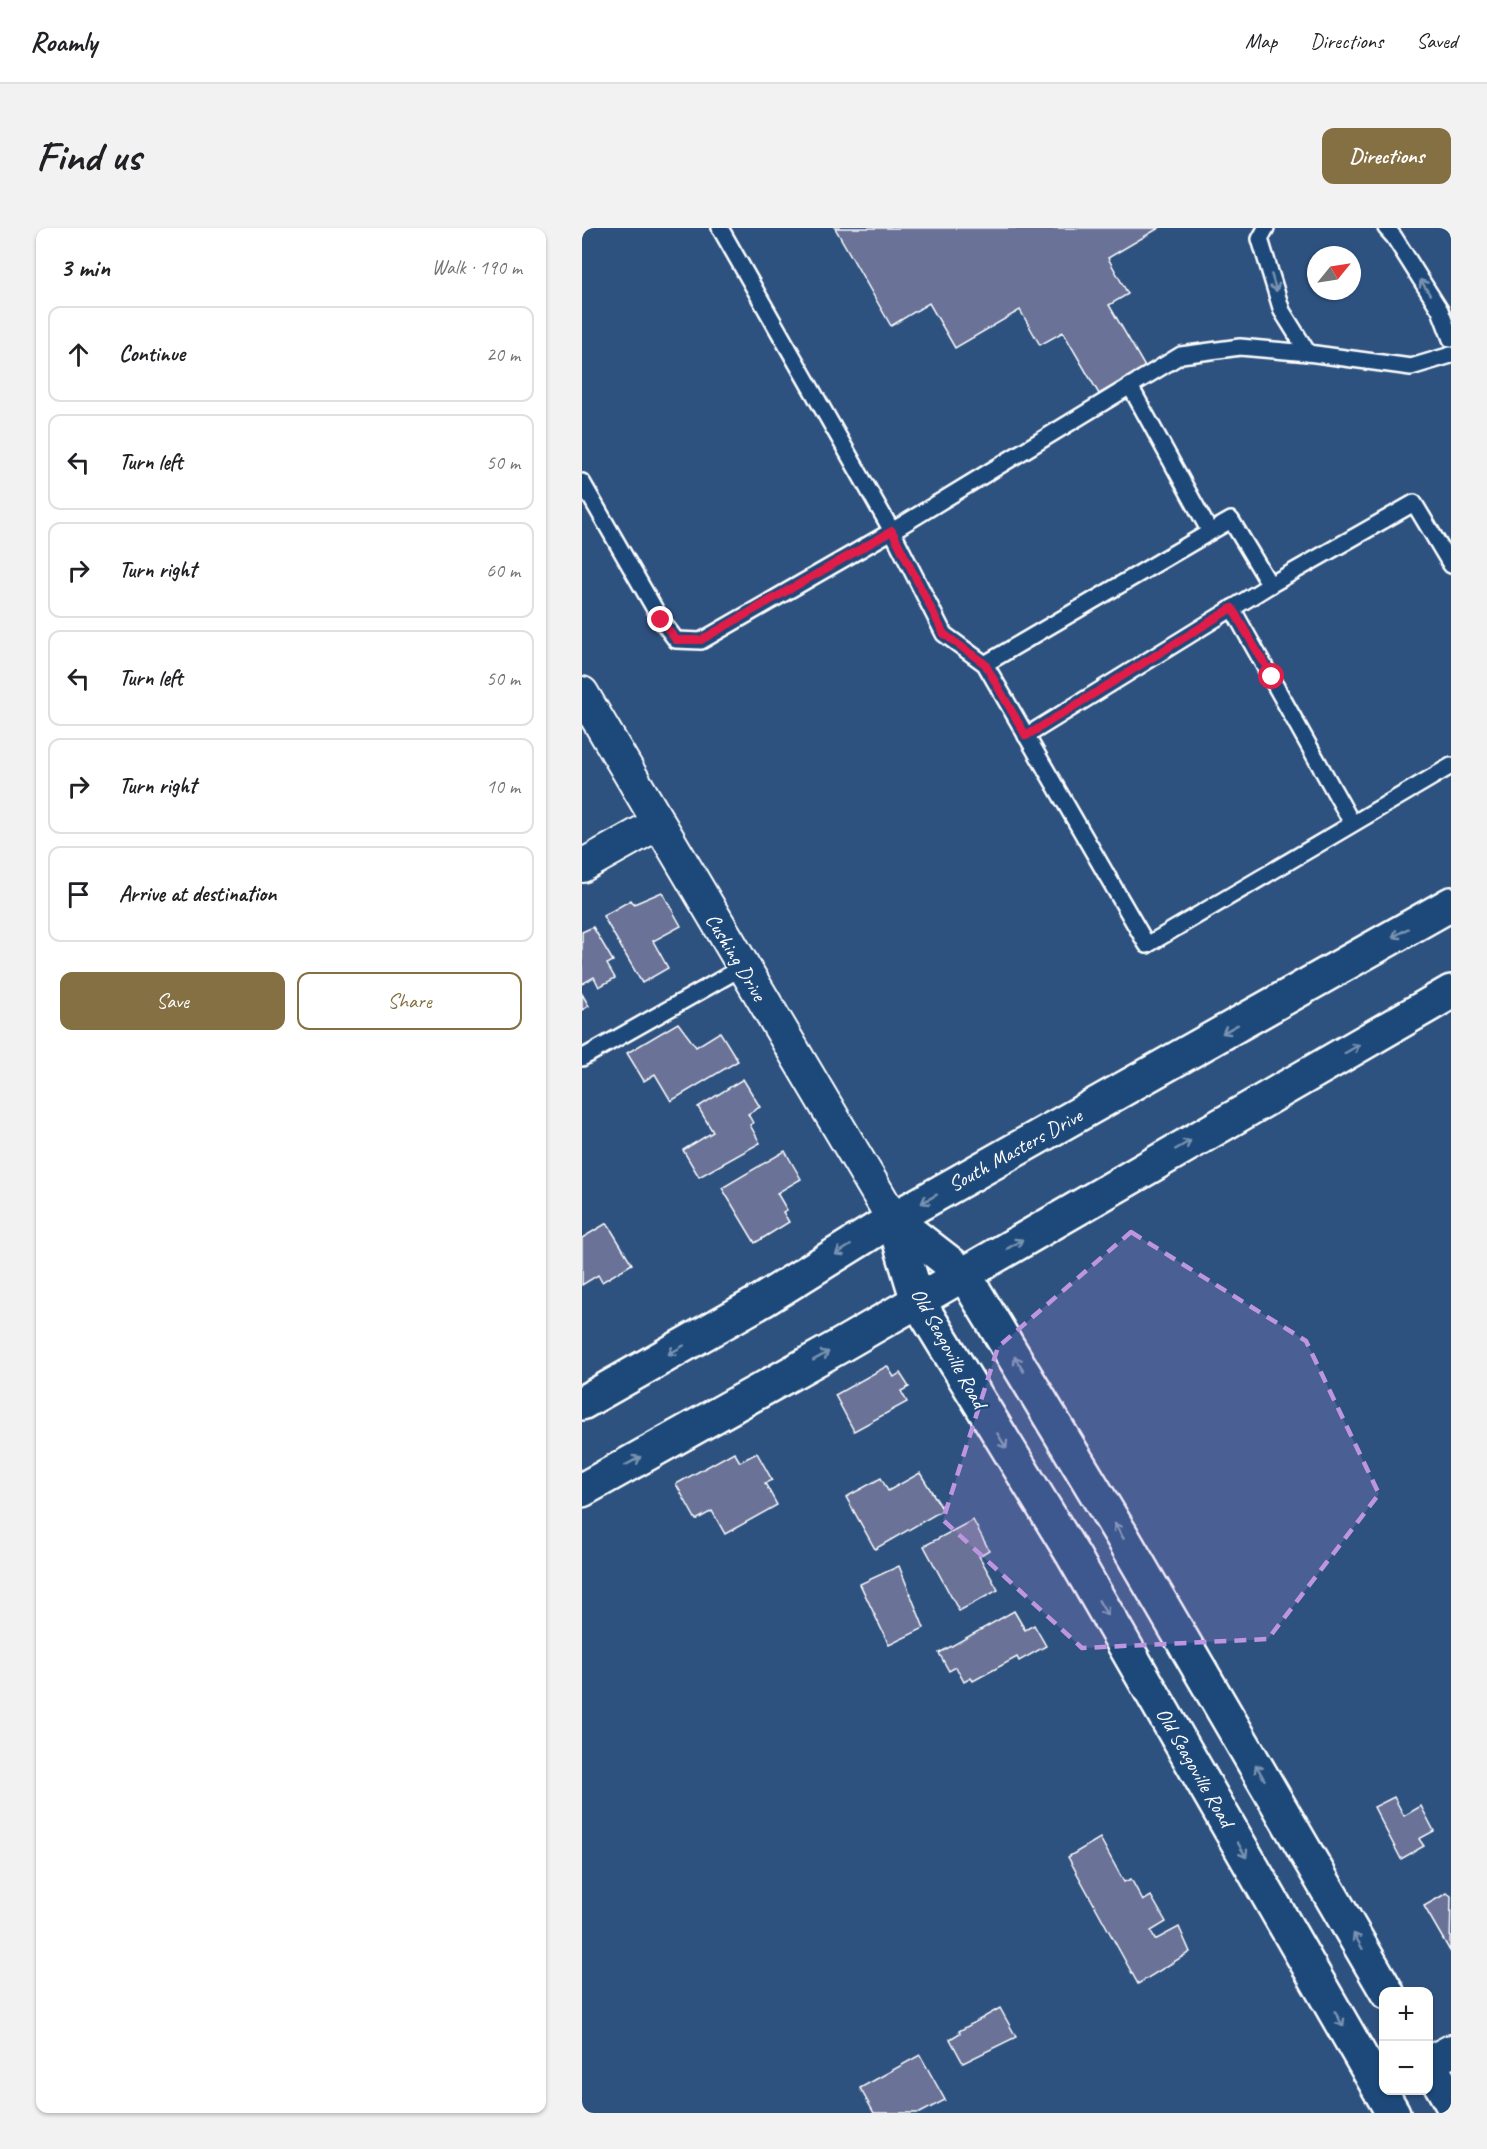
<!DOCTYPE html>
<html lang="en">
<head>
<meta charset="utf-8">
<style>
	body { margin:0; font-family:Caveat,sans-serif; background:#f2f2f2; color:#202124 }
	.controls { position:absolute; right:18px; bottom:18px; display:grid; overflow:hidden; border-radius:12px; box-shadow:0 2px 4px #0004 }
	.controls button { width:54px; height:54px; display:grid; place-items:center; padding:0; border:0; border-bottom:2px solid #e0e0e0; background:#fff; color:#202124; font:30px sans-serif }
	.compass { position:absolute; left:725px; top:18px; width:54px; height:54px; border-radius:50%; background:#fff; box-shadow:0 2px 4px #0004; rotate:60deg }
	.stop { position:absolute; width:18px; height:18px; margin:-14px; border:4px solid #e11d48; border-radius:50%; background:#fff }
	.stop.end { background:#e11d48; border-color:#fff; box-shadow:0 2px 6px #0008 }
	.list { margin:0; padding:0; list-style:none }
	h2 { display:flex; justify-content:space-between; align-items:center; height:78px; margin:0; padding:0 24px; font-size:26px }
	h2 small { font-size:20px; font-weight:400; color:#757577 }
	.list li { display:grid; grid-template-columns:39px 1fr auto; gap:18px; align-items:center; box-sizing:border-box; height:96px; margin:0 12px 12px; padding:0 12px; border:2px solid #e0e0e0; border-radius:12px }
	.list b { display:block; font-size:22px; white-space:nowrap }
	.list em { font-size:20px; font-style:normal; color:#757577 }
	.actions { display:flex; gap:12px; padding:18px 24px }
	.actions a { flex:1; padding:14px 0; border:2px solid #847042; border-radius:12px; text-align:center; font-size:21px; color:#847042 }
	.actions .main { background:#847042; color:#fff }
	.icon { flex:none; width:33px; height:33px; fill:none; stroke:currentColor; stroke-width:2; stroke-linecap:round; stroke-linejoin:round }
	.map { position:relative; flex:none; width:869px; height:1885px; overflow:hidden; border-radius:12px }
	header { display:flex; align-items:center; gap:36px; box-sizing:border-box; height:84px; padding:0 30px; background:#fff; border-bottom:2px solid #e0e0e0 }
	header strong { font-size:28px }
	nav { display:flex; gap:33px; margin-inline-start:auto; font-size:21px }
	.intro { display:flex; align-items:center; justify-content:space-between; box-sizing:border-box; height:144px; padding:0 36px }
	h1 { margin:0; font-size:42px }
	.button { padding:15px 27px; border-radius:12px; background:#847042; color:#fff; font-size:21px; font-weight:700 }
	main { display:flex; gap:36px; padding:0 36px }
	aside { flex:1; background:#fff; border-radius:12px; box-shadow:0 2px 4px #0004 }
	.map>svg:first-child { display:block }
	.building { fill:#6a7297; stroke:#fff; stroke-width:1.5 }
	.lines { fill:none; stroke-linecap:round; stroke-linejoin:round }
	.service-casing { stroke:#fff; stroke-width:20 }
	.minor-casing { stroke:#fff; stroke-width:36 }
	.secondary-casing { stroke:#fff; stroke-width:38 }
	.service { stroke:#1f4a7a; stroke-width:15 }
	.minor { stroke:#1f4a7a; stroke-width:32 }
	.secondary { stroke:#1f4a7a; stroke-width:33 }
	.oneway { stroke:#7992af }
	.route { stroke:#e11d48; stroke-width:8 }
	.marked { fill:#bd96df; fill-opacity:0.2; stroke:#bd96df; stroke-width:4.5; stroke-dasharray:12 8; stroke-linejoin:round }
	.labels { text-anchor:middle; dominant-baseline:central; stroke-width:4.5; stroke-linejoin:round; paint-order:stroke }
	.street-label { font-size:21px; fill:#fff; stroke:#1f4a7a }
</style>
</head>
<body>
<header>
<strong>Roamly</strong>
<nav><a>Map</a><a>Directions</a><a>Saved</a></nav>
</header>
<div class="intro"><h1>Find us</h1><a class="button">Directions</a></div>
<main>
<aside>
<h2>3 min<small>Walk · 190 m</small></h2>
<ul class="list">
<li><svg class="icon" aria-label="ahead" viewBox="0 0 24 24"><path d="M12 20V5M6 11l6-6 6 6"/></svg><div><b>Continue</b></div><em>20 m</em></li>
<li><svg class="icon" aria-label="left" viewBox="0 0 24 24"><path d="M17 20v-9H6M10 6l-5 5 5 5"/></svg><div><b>Turn left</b></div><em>50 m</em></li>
<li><svg class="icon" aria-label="right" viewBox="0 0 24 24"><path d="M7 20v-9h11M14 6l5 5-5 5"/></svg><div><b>Turn right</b></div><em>60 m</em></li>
<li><svg class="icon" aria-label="left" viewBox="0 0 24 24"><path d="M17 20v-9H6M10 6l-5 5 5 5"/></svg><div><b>Turn left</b></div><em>50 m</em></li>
<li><svg class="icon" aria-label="right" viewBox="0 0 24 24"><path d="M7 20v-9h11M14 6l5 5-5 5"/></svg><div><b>Turn right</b></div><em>10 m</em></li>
<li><svg class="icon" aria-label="arrive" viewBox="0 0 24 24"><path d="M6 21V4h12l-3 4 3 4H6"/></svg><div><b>Arrive at destination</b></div></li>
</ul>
<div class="actions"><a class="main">Save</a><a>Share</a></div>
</aside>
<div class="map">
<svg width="869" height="1885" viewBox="0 0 869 1885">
	<rect width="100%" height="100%" fill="#2e5280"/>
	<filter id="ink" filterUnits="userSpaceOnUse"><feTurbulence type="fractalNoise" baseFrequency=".0167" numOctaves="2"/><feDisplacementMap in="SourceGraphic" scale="12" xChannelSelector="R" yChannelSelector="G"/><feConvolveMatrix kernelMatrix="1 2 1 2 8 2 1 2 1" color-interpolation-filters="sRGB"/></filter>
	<g filter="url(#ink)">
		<g class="building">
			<path d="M253,0H577L526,30L546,66L527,77L563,139L517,166L481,104L458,117L438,82L373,120L347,75L309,98Z"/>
			<path d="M80,664L99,698L71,713L86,740L60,755L21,688L49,672L52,676Z"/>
			<path d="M11,699L31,733L25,736L33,750L17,759L12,749L0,756V704Z"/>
			<path d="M0,766L7,778L0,782Z"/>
			<path d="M96,795L114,819L138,804L156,833L89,873L73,846L62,853L45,825Z"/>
			<path d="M161,851L178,879L166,886L171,895L168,897L178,915L117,949L101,922L131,904L116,879Z"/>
			<path d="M203,923L219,951L195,965L205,982L201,984L207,994L173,1015L140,960Z"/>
			<path d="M25,995L50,1036L20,1054L16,1047L0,1057V1010Z"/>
			<path d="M305,1138L312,1149L318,1145L327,1159L319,1163L325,1174L272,1203L253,1167Z"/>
			<path d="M152,1224L158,1234L175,1225L190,1252L183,1255L195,1277L143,1306L130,1283L114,1292L94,1256Z"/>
			<path d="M338,1245L361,1282L293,1321L264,1269L299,1250L306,1263Z"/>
			<path d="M391,1292L407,1322L397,1328L416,1362L377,1383L342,1318Z"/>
			<path d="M317,1338L342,1400L307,1417L278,1356Z"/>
			<path d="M432,1383L443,1402L452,1397L464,1418L437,1433L435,1429L391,1453L389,1450L382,1454L374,1439L367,1443L357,1425Z"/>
			<path d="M812,1569L822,1588L839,1578L852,1603L837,1611L842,1618L819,1631L792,1579Z"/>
			<path d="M518,1610L542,1654L549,1651L561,1673L569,1668L584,1694L569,1703L573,1712L597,1699L608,1724L556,1756L486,1629Z"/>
			<path d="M865,1665L869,1668L868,1723L842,1678Z"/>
			<path d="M418,1780L434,1809L381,1835L368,1811L378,1805L377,1803Z"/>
			<path d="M338,1827L363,1872L338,1885H292L278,1860Z"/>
		</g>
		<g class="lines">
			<defs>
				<g id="service">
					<path d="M138,0L310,303L599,127L658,119L726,125L829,139L869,127"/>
					<path d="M684,0L678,11L700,83L726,125"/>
					<path d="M804,0L812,9L858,82L869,111"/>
					<path d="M548,158L628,304L649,292L688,357L832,275L869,337"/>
					<path d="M0,254L79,392L94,412L119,413L310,303L362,406L403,436L565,717L869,538"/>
					<path d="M650,380L770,595"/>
					<path d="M403,436L628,304"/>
					<path d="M444,508L688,357"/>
					<path d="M0,830L161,739"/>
				</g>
				<g id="minor">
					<path d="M0,465L311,991"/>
					<path d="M0,638L75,596"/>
					<path d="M846,1835L869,1823"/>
				</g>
				<g id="secondary">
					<path d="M311,991L336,1073L491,1327L811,1885"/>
					<path d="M311,991L382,1046L540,1308L805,1764"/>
					<path d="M0,1175L181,1072L311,991L869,676"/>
					<path d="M0,1262L256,1119L869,764"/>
					<path d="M846,1834L869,1874"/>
				</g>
			</defs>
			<use href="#service" class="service-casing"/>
			<use href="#minor" class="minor-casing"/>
			<use href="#secondary" class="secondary-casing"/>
			<use href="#service" class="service"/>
			<use href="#minor" class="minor"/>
			<use href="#secondary" class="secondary"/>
		</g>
		<defs><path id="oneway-shaft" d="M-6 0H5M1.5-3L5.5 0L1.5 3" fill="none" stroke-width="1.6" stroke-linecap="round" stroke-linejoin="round" transform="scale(1.5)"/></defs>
		<g class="oneway">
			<use href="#oneway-shaft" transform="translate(692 55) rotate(73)"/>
			<use href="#oneway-shaft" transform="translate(843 59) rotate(-122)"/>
			<use href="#oneway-shaft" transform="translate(818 705) rotate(151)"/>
			<use href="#oneway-shaft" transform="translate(648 801) rotate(151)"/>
			<use href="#oneway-shaft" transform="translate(770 821) rotate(-30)"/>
			<use href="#oneway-shaft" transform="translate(601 917) rotate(-30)"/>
			<use href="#oneway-shaft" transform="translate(347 971) rotate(151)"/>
			<use href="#oneway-shaft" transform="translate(433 1016) rotate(-31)"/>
			<use href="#oneway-shaft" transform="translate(261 1022) rotate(148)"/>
			<use href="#oneway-shaft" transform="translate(94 1122) rotate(150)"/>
			<use href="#oneway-shaft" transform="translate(239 1128) rotate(-29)"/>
			<use href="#oneway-shaft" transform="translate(437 1136) rotate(-121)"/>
			<use href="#oneway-shaft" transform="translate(420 1213) rotate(59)"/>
			<use href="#oneway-shaft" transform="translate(51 1233) rotate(-29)"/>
			<use href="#oneway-shaft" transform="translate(537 1303) rotate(-121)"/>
			<use href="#oneway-shaft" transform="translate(521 1380) rotate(60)"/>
			<use href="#oneway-shaft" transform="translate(678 1544) rotate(-120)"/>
			<use href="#oneway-shaft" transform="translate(660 1622) rotate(60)"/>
			<use href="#oneway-shaft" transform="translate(776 1713) rotate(-120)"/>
			<use href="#oneway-shaft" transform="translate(757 1791) rotate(60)"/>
		</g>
	</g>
	<g class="lines" filter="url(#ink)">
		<path class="route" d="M79,392L94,412H119L310,303L362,406L403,436L444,508L650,380L690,449"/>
	</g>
	<path class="marked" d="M549,1004L724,1113L797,1266L686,1411L500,1420L361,1292L416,1119Z"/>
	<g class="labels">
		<g class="street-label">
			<text transform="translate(154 729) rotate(59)">Cushing Drive</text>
			<text transform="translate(433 922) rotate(-29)">South Masters Drive</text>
			<text transform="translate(367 1120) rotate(61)">Old Seagoville Road</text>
			<text transform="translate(613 1539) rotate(60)">Old Seagoville Road</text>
		</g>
	</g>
</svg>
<div class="controls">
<button>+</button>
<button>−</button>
</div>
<svg class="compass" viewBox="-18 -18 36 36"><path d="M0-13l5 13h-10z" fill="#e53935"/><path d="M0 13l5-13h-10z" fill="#757577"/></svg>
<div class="stop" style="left:690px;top:449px"></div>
<div class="stop end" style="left:79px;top:392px"></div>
</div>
</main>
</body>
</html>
